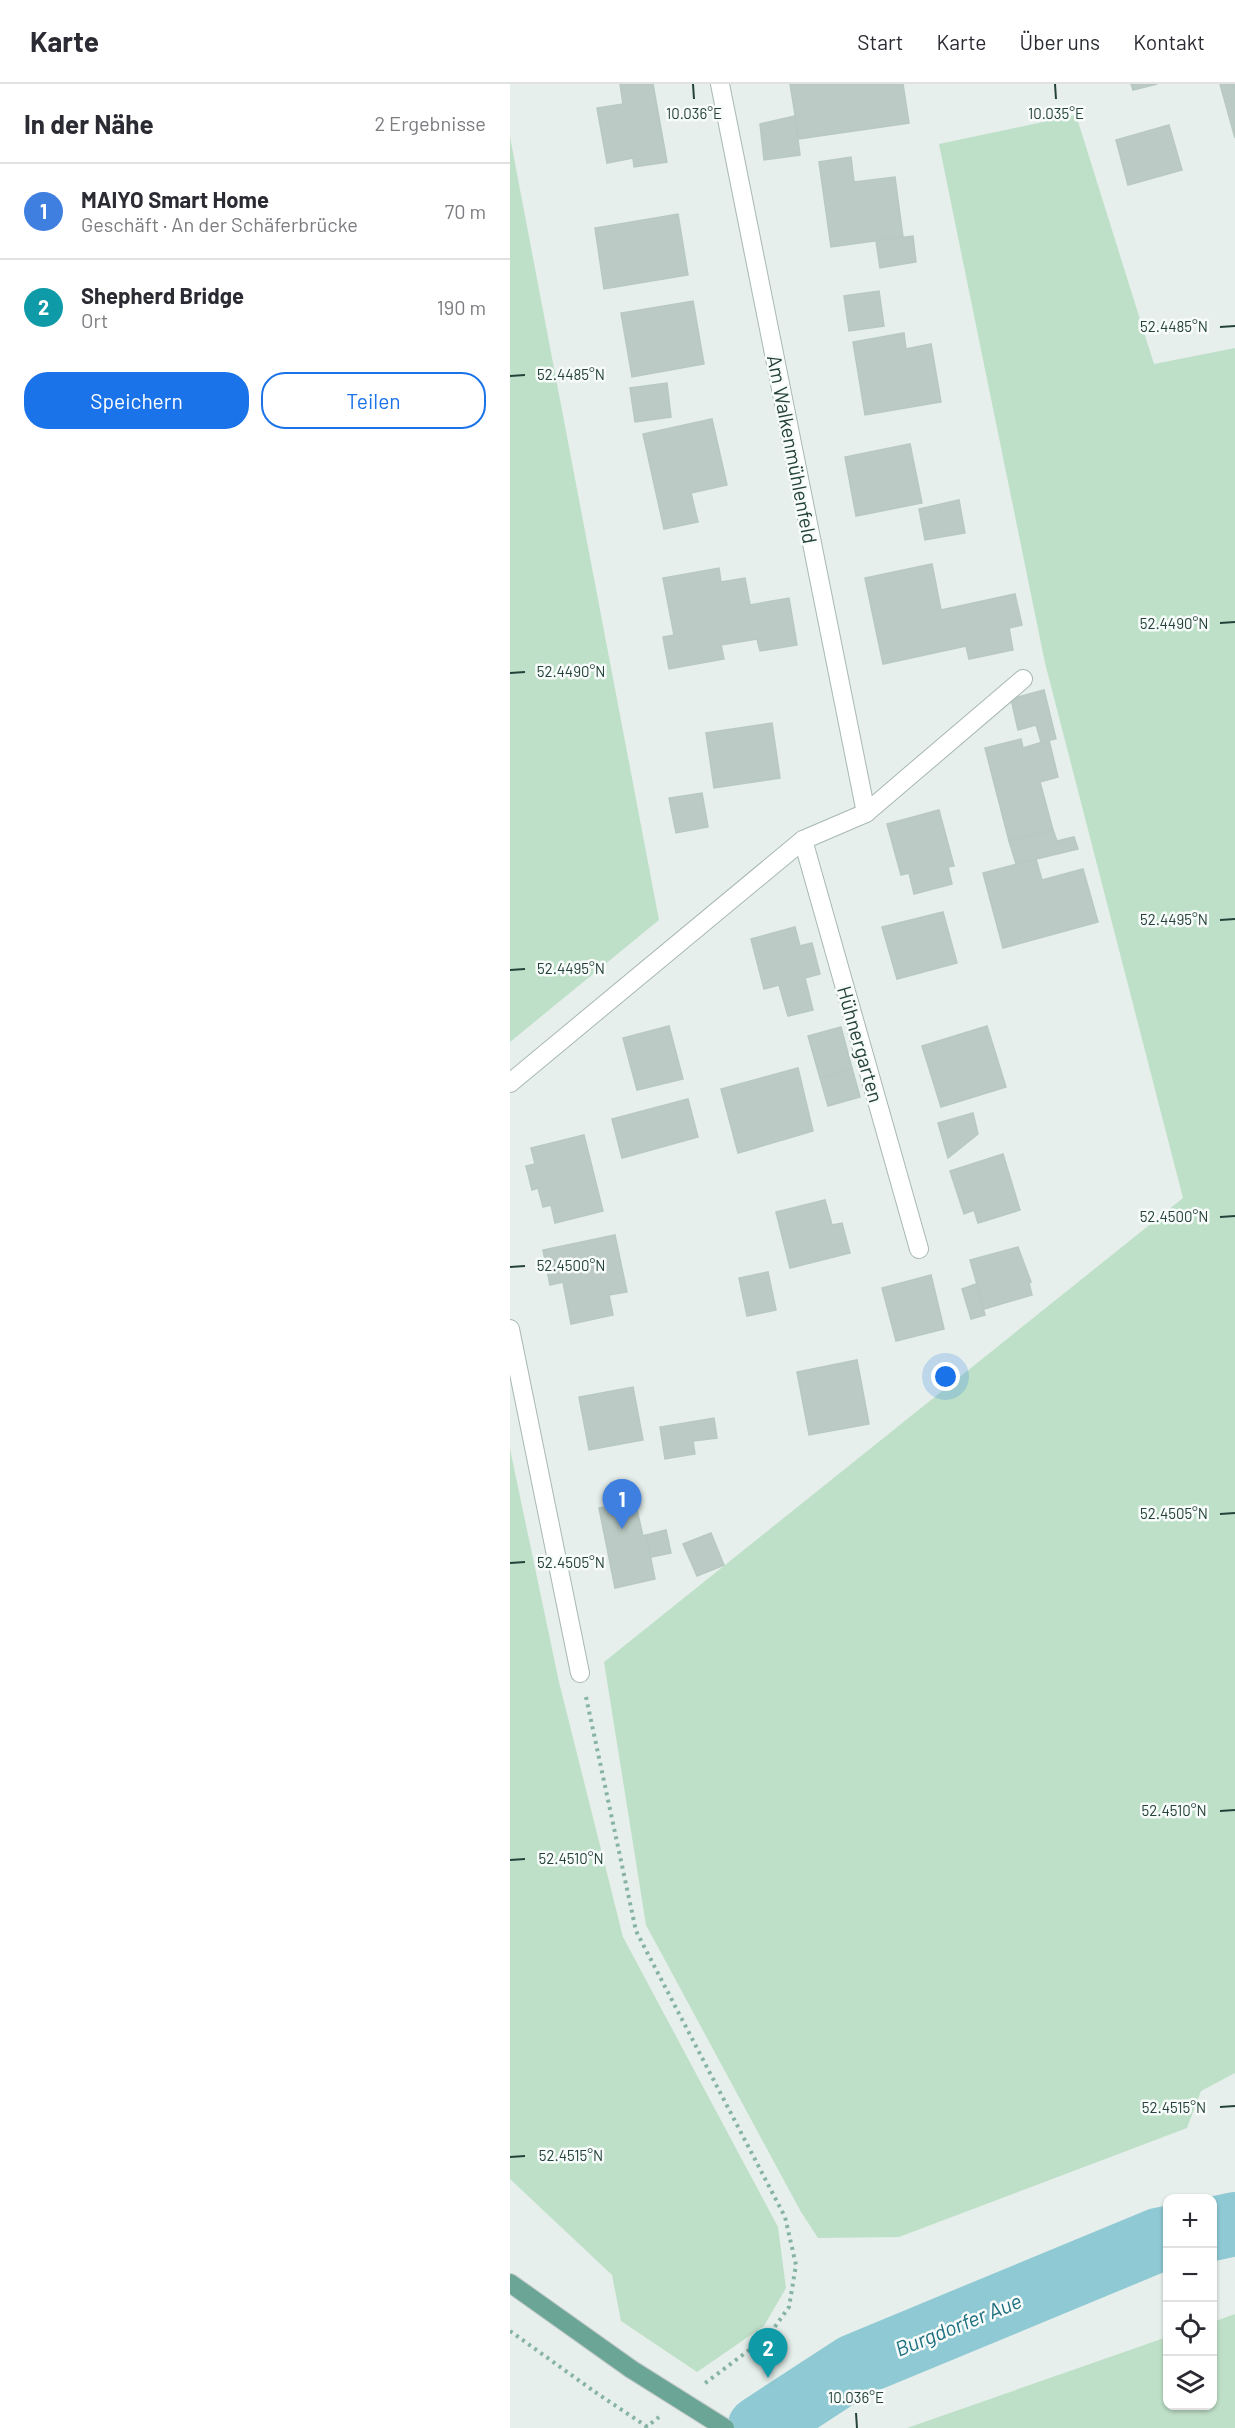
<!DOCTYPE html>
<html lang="de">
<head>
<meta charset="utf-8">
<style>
	body { margin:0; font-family:Barlow,sans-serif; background:#f2f2f3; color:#2b2b33 }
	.controls { position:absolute; right:18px; bottom:18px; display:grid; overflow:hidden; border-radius:12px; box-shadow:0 2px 4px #0004 }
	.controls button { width:54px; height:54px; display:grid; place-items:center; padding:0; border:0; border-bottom:2px solid #e1e1e2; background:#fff; color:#2b2b33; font:30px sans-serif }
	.you { position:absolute; left:436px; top:1293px; width:21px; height:21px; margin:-15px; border:4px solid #fff; border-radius:50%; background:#1a73e8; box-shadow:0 0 0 9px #1a73e833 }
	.badge { display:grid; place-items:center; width:39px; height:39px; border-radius:50%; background:#1a73e8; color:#fff; font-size:20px; font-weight:700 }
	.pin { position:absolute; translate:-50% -50px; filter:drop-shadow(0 2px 3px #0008) }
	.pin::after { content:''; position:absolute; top:32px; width:21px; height:18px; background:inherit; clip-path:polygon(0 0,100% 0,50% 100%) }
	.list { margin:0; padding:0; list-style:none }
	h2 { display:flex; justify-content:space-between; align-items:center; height:78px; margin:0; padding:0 24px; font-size:26px }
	h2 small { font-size:20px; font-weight:400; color:#7c7c81 }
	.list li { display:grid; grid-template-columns:39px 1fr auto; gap:18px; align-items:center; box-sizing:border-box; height:96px; padding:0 24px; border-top:2px solid #e1e1e2 }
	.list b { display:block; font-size:22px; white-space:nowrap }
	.list p { margin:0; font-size:20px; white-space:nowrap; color:#7c7c81 }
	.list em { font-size:20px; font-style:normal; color:#7c7c81 }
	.actions { display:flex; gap:12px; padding:18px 24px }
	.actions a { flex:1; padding:14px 0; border:2px solid #1a73e8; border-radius:24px; text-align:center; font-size:21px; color:#1a73e8 }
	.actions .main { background:#1a73e8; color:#fff }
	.icon { flex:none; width:33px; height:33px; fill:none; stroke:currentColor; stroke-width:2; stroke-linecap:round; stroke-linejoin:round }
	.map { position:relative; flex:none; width:725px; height:2344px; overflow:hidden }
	header { display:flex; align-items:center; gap:36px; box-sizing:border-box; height:84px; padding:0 30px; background:#fff; border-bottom:2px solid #e1e1e2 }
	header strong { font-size:28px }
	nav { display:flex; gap:33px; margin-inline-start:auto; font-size:21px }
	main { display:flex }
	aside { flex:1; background:#fff }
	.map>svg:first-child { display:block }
	.green { fill:#bfe0c8 }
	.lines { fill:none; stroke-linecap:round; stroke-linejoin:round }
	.river { stroke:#8ec9d4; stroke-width:64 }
	.building { fill:#bbcac4; stroke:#b8c9c2; stroke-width:1.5 }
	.minor-casing { stroke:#a8b8b2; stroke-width:20 }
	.major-casing { stroke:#c2cac8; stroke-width:20 }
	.path { stroke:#86b3a5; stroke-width:4; stroke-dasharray:3 4.5; stroke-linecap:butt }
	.minor { stroke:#fff; stroke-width:18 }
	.major { stroke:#6aa596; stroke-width:18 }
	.major-bridge-casing { stroke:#c2cac8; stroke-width:20; stroke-linecap:butt }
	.path-bridge { stroke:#86b3a5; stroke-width:4; stroke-dasharray:3 4.5; stroke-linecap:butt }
	.major-bridge { stroke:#6aa596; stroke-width:18 }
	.ticks { fill:none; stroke:#24423a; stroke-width:2 }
	.labels { text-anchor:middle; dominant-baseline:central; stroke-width:5; stroke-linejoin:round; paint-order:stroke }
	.street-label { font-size:20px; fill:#24423a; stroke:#f7fbf9 }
	.water-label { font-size:21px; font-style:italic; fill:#1c6f80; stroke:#f7fbf9 }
	.ticks-label { font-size:15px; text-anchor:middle; fill:#24423a; stroke:#f7fbf9; stroke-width:5; stroke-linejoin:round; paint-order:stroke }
</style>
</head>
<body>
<header>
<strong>Karte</strong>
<nav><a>Start</a><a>Karte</a><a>Über uns</a><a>Kontakt</a></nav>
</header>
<main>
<aside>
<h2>In der Nähe<small>2 Ergebnisse</small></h2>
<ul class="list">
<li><span class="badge" style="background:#3f7fe0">1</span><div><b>MAIYO Smart Home</b><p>Geschäft · An der Schäferbrücke</p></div><em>70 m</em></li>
<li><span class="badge" style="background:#0f9aa8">2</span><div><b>Shepherd Bridge</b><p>Ort</p></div><em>190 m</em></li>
</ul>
<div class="actions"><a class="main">Speichern</a><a>Teilen</a></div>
</aside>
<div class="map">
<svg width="725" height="2344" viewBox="0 0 725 2344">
	<rect width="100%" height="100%" fill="#e6efeb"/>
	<g class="green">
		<path d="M566,31L644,280L725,264V1989L691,2007L677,2044L389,2153L308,2154L291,2128L136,1841L94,1578L673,1114L535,579L429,60Z"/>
		<path d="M0,53L149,836L0,958Z"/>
		<path d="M0,1365L49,1598L113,1853L268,2143L276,2204L254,2242L187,2288L111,2237L102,2191L0,2095Z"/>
		<path d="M725,2230V2344H397L657,2253L658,2322H702L703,2238Z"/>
	</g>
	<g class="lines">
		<g class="river">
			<path d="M702,2145L725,2140"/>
			<path d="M249,2344L344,2282L648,2156L658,2154"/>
		</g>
	</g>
	<g class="building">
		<path d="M110,0H143L157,78L124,83L123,74L97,79L87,24L113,20Z"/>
		<path d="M280,0H393L399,39L289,55Z"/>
		<path d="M621,0H647L623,6Z"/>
		<path d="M710,0H725V54Z"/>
		<path d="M285,32L290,71L254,76L250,40Z"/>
		<path d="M659,41L672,86L618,101L606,56Z"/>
		<path d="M341,73L344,98L385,93L393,153L321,163L309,78Z"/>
		<path d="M168,130L178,191L94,205L85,144Z"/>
		<path d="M403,152L406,178L370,184L366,157Z"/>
		<path d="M369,207L374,242L339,247L334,212Z"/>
		<path d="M183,217L194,280L122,293L111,229Z"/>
		<path d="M394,249L396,265L421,260L431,318L355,331L343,258Z"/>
		<path d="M157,299L161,333L125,338L120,304Z"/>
		<path d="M202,335L217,401L181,409L188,438L154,445L133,350Z"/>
		<path d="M400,360L412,419L346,432L335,373Z"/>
		<path d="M449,416L455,449L415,456L409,425Z"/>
		<path d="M422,480L431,526L505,510L512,541L499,544L503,566L459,575L456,562L373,580L355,494Z"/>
		<path d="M209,484L211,498L235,494L240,521L279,514L287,561L250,567L247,555L211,561L214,575L159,585L153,553L164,551L153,494Z"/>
		<path d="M534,606L546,655L531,658L526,641L508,646L501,615Z"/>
		<path d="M262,639L270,694L204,704L196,649Z"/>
		<path d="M511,655L513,664L539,656L548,693L530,698L543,746L499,757L475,664Z"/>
		<path d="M192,709L198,743L166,749L159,714Z"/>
		<path d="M429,726L444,782L438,783L442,800L404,810L399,789L391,791L377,740Z"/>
		<path d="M543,746L547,757L564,753L568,765L506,780L499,757Z"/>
		<path d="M526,775L532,796L573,785L588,838L493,864L473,789Z"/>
		<path d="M433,828L447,879L387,895L372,843Z"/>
		<path d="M285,843L290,862L302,859L310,890L295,894L303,926L278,932L269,901L254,905L241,855Z"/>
		<path d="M159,942L173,995L127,1006L113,954Z"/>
		<path d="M477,942L496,1003L431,1023L412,962Z"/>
		<path d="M331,943L342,984L310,994L298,952Z"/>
		<path d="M288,984L303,1047L228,1069L211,1005Z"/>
		<path d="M342,984L350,1013L318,1022L310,994Z"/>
		<path d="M178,1015L188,1053L112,1074L102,1035Z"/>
		<path d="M463,1029L468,1050L438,1074L428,1039Z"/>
		<path d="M74,1051L93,1127L45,1139L41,1121L33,1123L28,1104L22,1106L16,1082L25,1080L21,1064Z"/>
		<path d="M493,1070L510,1126L468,1139L464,1126L454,1130L440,1087Z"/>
		<path d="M315,1116L322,1141L332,1139L340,1169L280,1184L266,1128Z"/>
		<path d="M105,1151L117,1208L99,1211L103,1231L61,1240L53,1198L40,1201L33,1166Z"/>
		<path d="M508,1163L521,1198L519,1199L522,1211L474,1225L460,1176Z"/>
		<path d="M258,1188L266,1226L237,1232L229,1194Z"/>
		<path d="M421,1191L434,1245L386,1257L372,1204Z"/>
		<path d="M466,1200L475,1231L461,1235L452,1205Z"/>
		<path d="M347,1276L359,1340L299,1351L287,1288Z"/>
		<path d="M123,1303L133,1356L79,1366L69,1313Z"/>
		<path d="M204,1334L207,1354L183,1357L185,1370L155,1375L150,1343Z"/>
		<path d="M125,1417L133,1452L136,1451L145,1495L105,1504L89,1424Z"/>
		<path d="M156,1446L161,1469L141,1473L136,1451Z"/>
		<path d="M201,1449L214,1481L187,1492L173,1460Z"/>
	</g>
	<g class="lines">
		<defs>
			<g id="minor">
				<path d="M356,729L513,595"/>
				<path d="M293,756L409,1165"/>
				<path d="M0,999L293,756L356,729L210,0"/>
				<path d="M0,1245L70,1589"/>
			</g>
			<path id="major" d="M0,2199L121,2285"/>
		</defs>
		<use href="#minor" class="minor-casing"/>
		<use href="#major" class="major-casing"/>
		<g class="path">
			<path d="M76,1613L126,1847L275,2133L286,2181L279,2223L259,2251L194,2300"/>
			<path d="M0,2247L85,2308"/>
			<path d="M135,2344L149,2333"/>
		</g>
		<use href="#minor" class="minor"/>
		<use href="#major" class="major"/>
		<defs>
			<path id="major-bridge" d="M121,2285L215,2344"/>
		</defs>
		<use href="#major-bridge" class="major-bridge-casing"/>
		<path class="path-bridge" d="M85,2308L139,2344"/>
		<use href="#major-bridge" class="major-bridge"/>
	</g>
	<path class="ticks" d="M183,0L184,15M545,0L546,15M710,243L725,242M0,292L15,291M710,539L725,538M0,589L15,588M710,836L725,835M0,886L15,885M710,1133L725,1132M0,1183L15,1182M710,1430L725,1429M0,1479L15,1478M710,1727L725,1726M0,1776L15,1775M710,2023L725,2022M0,2073L15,2072M346,2329L347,2344"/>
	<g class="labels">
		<g class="street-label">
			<text transform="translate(283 365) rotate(79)">Am Walkenmühlenfeld</text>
			<text transform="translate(351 960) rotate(74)">Hühnergarten</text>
		</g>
		<g class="water-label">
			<text transform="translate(448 2240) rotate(-22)">Burgdorfer Aue</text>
		</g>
	</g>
	<g class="ticks-label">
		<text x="184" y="35">10.036°E</text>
		<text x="546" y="35">10.035°E</text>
		<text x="664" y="248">52.4485°N</text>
		<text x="61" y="296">52.4485°N</text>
		<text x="664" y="545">52.4490°N</text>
		<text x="61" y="593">52.4490°N</text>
		<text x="664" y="841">52.4495°N</text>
		<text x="61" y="890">52.4495°N</text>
		<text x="664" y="1138">52.4500°N</text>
		<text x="61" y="1187">52.4500°N</text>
		<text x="664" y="1435">52.4505°N</text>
		<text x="61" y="1484">52.4505°N</text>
		<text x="664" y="1732">52.4510°N</text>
		<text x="61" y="1780">52.4510°N</text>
		<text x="664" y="2029">52.4515°N</text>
		<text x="61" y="2077">52.4515°N</text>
		<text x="346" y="2319">10.036°E</text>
	</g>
</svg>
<div class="controls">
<button>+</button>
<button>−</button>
<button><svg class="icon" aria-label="locate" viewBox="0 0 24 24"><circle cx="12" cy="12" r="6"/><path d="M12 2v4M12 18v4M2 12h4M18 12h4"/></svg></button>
<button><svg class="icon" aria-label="layers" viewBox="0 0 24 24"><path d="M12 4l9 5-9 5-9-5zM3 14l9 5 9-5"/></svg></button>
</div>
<div class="you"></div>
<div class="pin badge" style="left:112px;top:1445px;background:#3f7fe0">1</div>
<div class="pin badge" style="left:258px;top:2294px;background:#0f9aa8">2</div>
</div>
</main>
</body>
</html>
